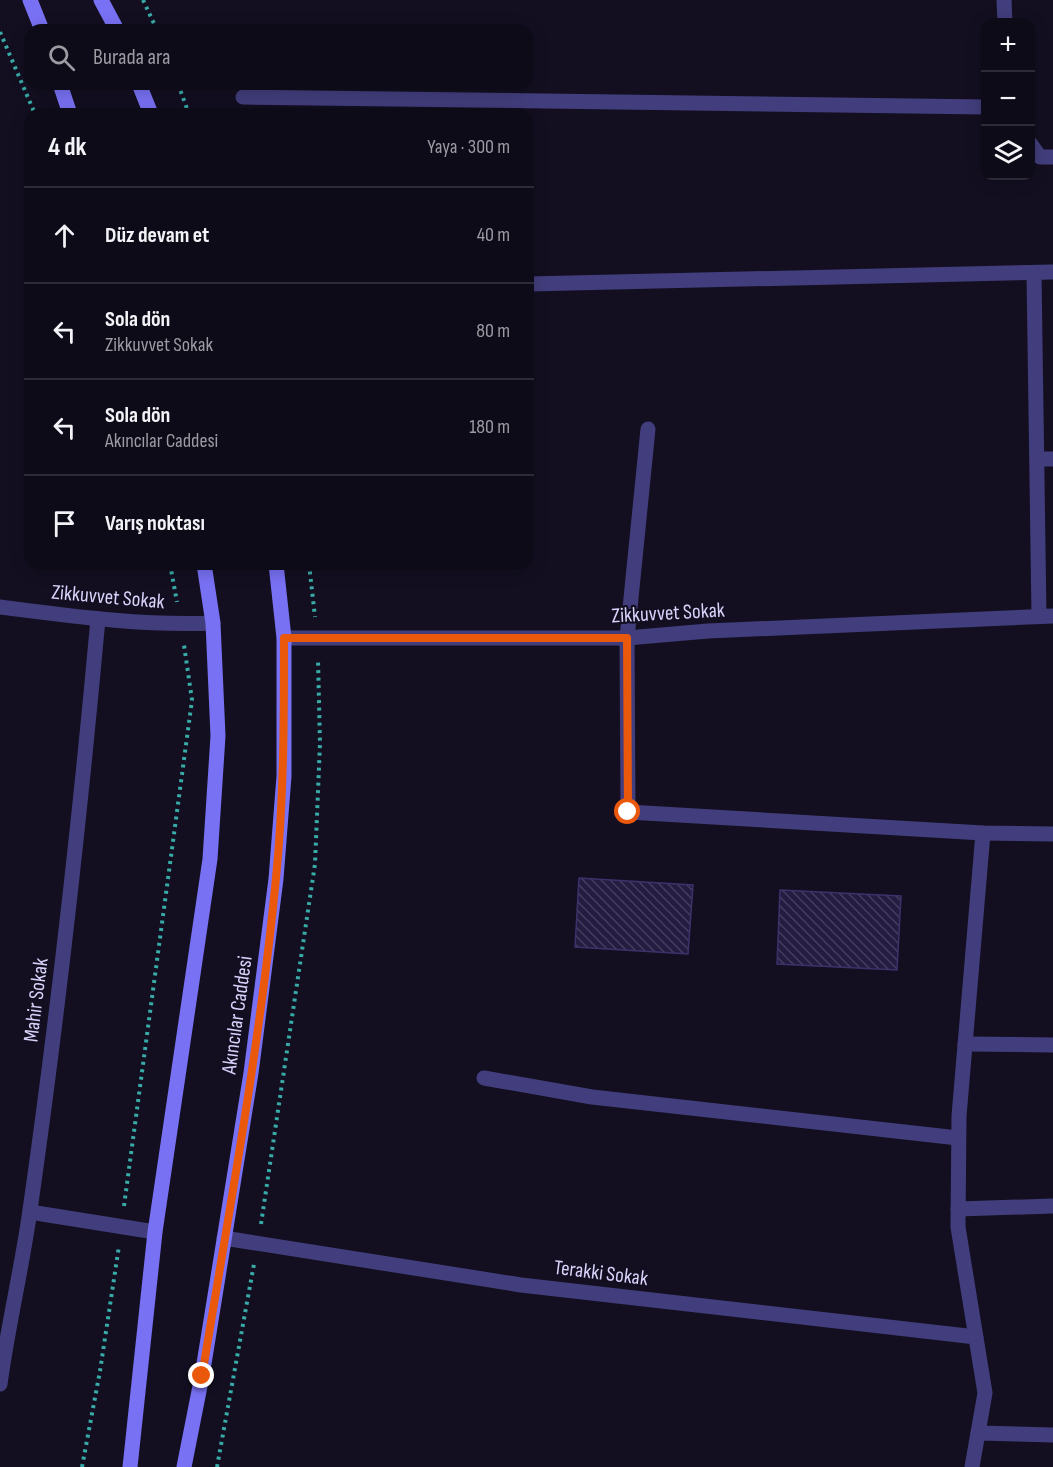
<!DOCTYPE html>
<html lang="tr">
<head>
<meta charset="utf-8">
<style>
	body { margin:0; font-family:"Sofia Sans Condensed",sans-serif; background:#1c1926; color:#f1f3f6 }
	.controls { position:absolute; right:18px; top:18px; display:grid; overflow:hidden; border-radius:12px; box-shadow:0 3px 15px #0003 }
	.controls button { width:54px; height:54px; display:grid; place-items:center; padding:0; border:0; border-bottom:2px solid #2e2b38; background:#0e0b19; color:#f1f3f6; font:30px sans-serif }
	.stop { position:absolute; width:18px; height:18px; margin:-14px; border:4px solid #ea580c; border-radius:50%; background:#fff }
	.stop.end { background:#ea580c; border-color:#fff; box-shadow:0 2px 6px #0008 }
	.list { margin:0; padding:0; list-style:none }
	h2 { display:flex; justify-content:space-between; align-items:center; height:78px; margin:0; padding:0 24px; font-size:26px }
	h2 small { font-size:20px; font-weight:400; color:#9b9ba2 }
	.list li { display:grid; grid-template-columns:39px 1fr auto; gap:18px; align-items:center; box-sizing:border-box; height:96px; padding:0 24px; border-top:2px solid #2e2b38 }
	.list b { display:block; font-size:22px; white-space:nowrap }
	.list p { margin:0; font-size:20px; white-space:nowrap; color:#9b9ba2 }
	.list em { font-size:20px; font-style:normal; color:#9b9ba2 }
	.icon { flex:none; width:33px; height:33px; fill:none; stroke:currentColor; stroke-width:2; stroke-linecap:round; stroke-linejoin:round }
	.map { position:relative; flex:none; width:1053px; height:1467px; overflow:hidden }
	.search { position:absolute; background:#0e0b19; box-shadow:0 3px 15px #0003; left:24px; top:24px; width:510px; height:66px; display:flex; align-items:center; gap:15px; box-sizing:border-box; padding:0 21px; border-radius:18px; color:#9b9ba2; font-size:22px }
	.panel { position:absolute; background:#0e0b19; box-shadow:0 3px 15px #0003; left:24px; top:108px; width:510px; height:462px; border-radius:18px }
	.map>svg:first-child { display:block }
	.building { fill:url(#building-back-hatch); stroke:#3e316b; stroke-width:1.5 }
	.lines { fill:none; stroke-linecap:round; stroke-linejoin:round }
	.path { stroke:#38aba8; stroke-width:4; stroke-dasharray:3 4.5; stroke-linecap:butt }
	.street { stroke:#423e7d; stroke-width:15 }
	.secondary { stroke:#7971f4; stroke-width:15 }
	.route { stroke:#ea580c; stroke-width:8 }
	.labels { text-anchor:middle; dominant-baseline:central; stroke-width:4.5; stroke-linejoin:round; paint-order:stroke }
	.street-label { font-size:21px; fill:#d9d3fc; stroke:#130f21 }
</style>
</head>
<body>
<div class="map">
<svg width="1053" height="1467" viewBox="0 0 1053 1467">
	<defs>
		<pattern id="building-back-hatch" width="6" height="6" patternUnits="userSpaceOnUse" patternTransform="scale(1.5)"><rect width="6" height="6" fill="#251d41"/><path d="M-1 5l2 2M0 0l6 6M5-1l2 2" fill="none" stroke="#443d5d"/></pattern>
	</defs>
	<rect width="100%" height="100%" fill="#130f21"/>
	<g class="building">
		<path d="M579,878L693,885L688,954L575,947Z"/>
		<path d="M780,890L901,896L897,970L777,964Z"/>
	</g>
	<g class="lines">
		<g class="path">
			<path d="M143,0L157,30"/>
			<path d="M0,32L35,114"/>
			<path d="M178,84L189,114"/>
			<path d="M170,564L177,602"/>
			<path d="M309,564L315,617"/>
			<path d="M124,1206L192,700L184,645"/>
			<path d="M261,1224L315,864L320,743L318,660"/>
			<path d="M82,1467L100,1371L119,1246"/>
			<path d="M217,1467L254,1264"/>
		</g>
		<g class="street">
			<path d="M1004,0L1005,22"/>
			<path d="M243,97L986,107"/>
			<path d="M1030,143L1040,157H1053"/>
			<path d="M1034,273L1039,616"/>
			<path d="M528,284L1053,272"/>
			<path d="M648,429L627,638L628,812L983,833L1053,834"/>
			<path d="M1037,459H1053"/>
			<path d="M0,607C71,616 141,626 213,623"/>
			<path d="M284,638H627L708,631L1053,616"/>
			<path d="M965,1044L1053,1045"/>
			<path d="M484,1078L592,1097L958,1138"/>
			<path d="M958,1209L1053,1206"/>
			<path d="M30,1212L155,1232"/>
			<path d="M224,1238L521,1285L976,1337"/>
			<path d="M0,1384C8,1325 22,1268 30,1210C58,1014 80,817 98,619"/>
			<path d="M978,1433L1053,1435"/>
			<path d="M972,1467L985,1393L958,1227L959,1116L983,833"/>
		</g>
		<g class="secondary">
			<path d="M30,0L42,30"/>
			<path d="M101,0L117,30"/>
			<path d="M60,84L70,114"/>
			<path d="M139,84L151,114"/>
			<path d="M130,1467L155,1232L210,859L218,736L213,623L204,564"/>
			<path d="M184,1467L202,1376L251,1073L276,879L284,776V638L276,564"/>
		</g>
	</g>
	<g class="lines">
		<path class="route" d="M202,1376C229,1211 260,1045 276,878C284,798 284,719 284,638H627L628,812"/>
	</g>
	<g class="labels">
		<g class="street-label">
			<text transform="translate(108 597) rotate(5)">Zikkuvvet Sokak</text>
			<text transform="translate(668 613) rotate(-3)">Zikkuvvet Sokak</text>
			<text transform="translate(36 1000) rotate(-83)">Mahir Sokak</text>
			<text transform="translate(237 1015) rotate(-82)">Akıncılar Caddesi</text>
			<text transform="translate(601 1273) rotate(7)">Terakki Sokak</text>
		</g>
	</g>
</svg>
<div class="controls">
<button>+</button>
<button>−</button>
<button><svg class="icon" aria-label="layers" viewBox="0 0 24 24"><path d="M12 4l9 5-9 5-9-5zM3 14l9 5 9-5"/></svg></button>
</div>
<div class="stop" style="left:628px;top:812px"></div>
<div class="stop end" style="left:202px;top:1376px"></div>
<div class="search"><svg class="icon" aria-label="search" viewBox="0 0 24 24"><circle cx="10" cy="10" r="6"/><path d="M15 15l6 6"/></svg>Burada ara</div>
<section class="panel">
<h2>4 dk<small>Yaya · 300 m</small></h2>
<ul class="list">
<li><svg class="icon" aria-label="ahead" viewBox="0 0 24 24"><path d="M12 20V5M6 11l6-6 6 6"/></svg><div><b>Düz devam et</b></div><em>40 m</em></li>
<li><svg class="icon" aria-label="left" viewBox="0 0 24 24"><path d="M17 20v-9H6M10 6l-5 5 5 5"/></svg><div><b>Sola dön</b><p>Zikkuvvet Sokak</p></div><em>80 m</em></li>
<li><svg class="icon" aria-label="left" viewBox="0 0 24 24"><path d="M17 20v-9H6M10 6l-5 5 5 5"/></svg><div><b>Sola dön</b><p>Akıncılar Caddesi</p></div><em>180 m</em></li>
<li><svg class="icon" aria-label="arrive" viewBox="0 0 24 24"><path d="M6 21V4h12l-3 4 3 4H6"/></svg><div><b>Varış noktası</b></div></li>
</ul>
</section>
</div>
</body>
</html>
